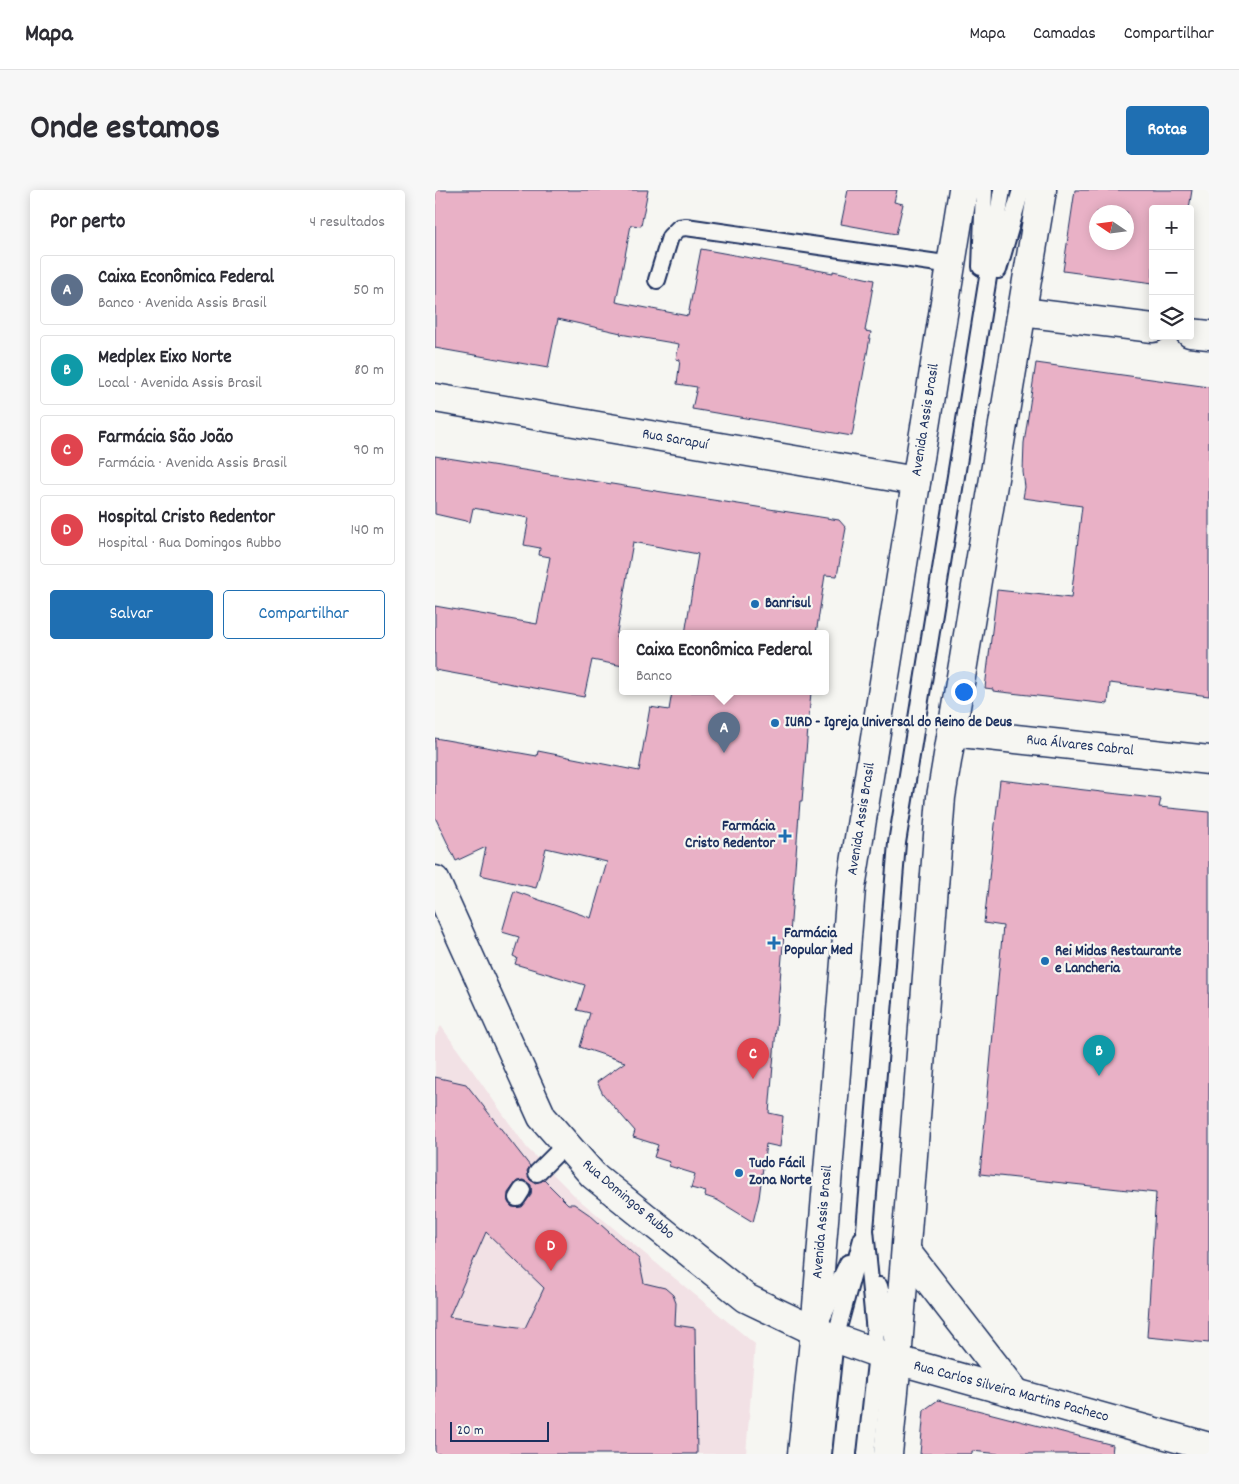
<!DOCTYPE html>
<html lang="pt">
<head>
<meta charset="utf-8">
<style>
	body { margin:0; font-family:Dekko,sans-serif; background:#f7f7f7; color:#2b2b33 }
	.controls { position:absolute; right:15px; top:15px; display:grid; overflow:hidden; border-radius:5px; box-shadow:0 2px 12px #0003 }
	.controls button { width:45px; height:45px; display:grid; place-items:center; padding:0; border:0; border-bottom:1px solid #e1e1e2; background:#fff; color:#2b2b33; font:25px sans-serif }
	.compass { position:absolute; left:654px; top:15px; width:45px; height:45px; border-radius:50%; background:#fff; box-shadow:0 2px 12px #0003; rotate:283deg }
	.scale { position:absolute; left:15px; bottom:12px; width:99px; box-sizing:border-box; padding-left:5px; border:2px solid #1b2f5e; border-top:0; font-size:14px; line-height:18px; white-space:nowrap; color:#1b2f5e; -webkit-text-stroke:4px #f6f6f2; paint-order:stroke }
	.you { position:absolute; left:528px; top:501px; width:18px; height:18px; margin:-12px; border:4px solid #fff; border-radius:50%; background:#1a73e8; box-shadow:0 0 0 8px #1a73e833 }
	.badge { display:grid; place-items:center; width:32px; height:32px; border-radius:50%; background:#1f6fb2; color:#fff; font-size:16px; font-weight:700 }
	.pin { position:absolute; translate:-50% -41px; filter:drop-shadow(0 1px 2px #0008) }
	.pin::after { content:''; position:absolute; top:26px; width:18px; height:15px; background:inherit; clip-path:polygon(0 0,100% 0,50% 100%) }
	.popup { position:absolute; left:184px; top:440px; width:210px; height:65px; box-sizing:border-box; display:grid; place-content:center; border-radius:5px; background:#fff; filter:drop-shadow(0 1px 4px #0005); font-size:16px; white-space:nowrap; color:#7c7c81 }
	.popup b { font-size:19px; color:#2b2b33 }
	.popup::after { content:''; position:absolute; left:50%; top:100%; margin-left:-10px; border:10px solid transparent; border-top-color:#fff }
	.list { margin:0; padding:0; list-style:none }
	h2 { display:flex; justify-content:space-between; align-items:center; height:65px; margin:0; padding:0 20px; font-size:21px }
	h2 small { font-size:16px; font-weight:400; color:#7c7c81 }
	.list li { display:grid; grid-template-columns:32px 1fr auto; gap:15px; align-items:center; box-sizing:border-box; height:70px; margin:0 10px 10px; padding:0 10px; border:1px solid #e1e1e2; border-radius:5px }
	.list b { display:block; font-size:19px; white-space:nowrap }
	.list p { margin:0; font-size:16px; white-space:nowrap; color:#7c7c81 }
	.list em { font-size:16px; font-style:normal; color:#7c7c81 }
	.actions { display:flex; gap:10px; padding:15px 20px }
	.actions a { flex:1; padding:11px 0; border:1px solid #1f6fb2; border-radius:5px; text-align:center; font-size:18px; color:#1f6fb2 }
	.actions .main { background:#1f6fb2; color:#fff }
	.icon { flex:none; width:28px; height:28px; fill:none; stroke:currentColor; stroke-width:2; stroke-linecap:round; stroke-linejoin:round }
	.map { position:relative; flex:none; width:774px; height:1264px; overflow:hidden; border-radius:5px }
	header { display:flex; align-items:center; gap:30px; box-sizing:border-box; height:70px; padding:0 25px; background:#fff; border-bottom:1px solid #e1e1e2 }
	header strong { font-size:24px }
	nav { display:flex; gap:28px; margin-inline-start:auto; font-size:18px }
	.intro { display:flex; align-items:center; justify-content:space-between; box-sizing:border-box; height:120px; padding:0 30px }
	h1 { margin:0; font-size:35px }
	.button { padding:12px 22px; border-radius:5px; background:#1f6fb2; color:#fff; font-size:18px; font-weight:700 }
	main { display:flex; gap:30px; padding:0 30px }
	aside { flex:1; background:#fff; border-radius:5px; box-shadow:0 2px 12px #0003 }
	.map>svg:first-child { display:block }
	.built { fill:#f2e1e5 }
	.building { fill:#e9b1c6; stroke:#1b2f5e; fill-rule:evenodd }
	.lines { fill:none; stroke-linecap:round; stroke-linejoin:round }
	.lane-casing { stroke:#1b2f5e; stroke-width:20 }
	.street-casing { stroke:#1b2f5e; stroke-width:31 }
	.secondary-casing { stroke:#1b2f5e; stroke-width:31 }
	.lane { stroke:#f6f6f2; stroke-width:16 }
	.street { stroke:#f6f6f2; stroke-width:28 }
	.secondary { stroke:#f6f6f2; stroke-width:28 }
	.poi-dot { fill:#1f6fb2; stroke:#f6f6f2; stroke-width:2 }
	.labels { text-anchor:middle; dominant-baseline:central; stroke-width:4.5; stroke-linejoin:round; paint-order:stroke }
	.street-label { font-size:15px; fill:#1b2f5e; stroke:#f6f6f2 }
	.poi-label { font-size:15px; font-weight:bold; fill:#1b2f5e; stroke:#f6f6f2; text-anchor:start }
</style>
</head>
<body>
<header>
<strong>Mapa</strong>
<nav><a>Mapa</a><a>Camadas</a><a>Compartilhar</a></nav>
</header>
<div class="intro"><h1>Onde estamos</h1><a class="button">Rotas</a></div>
<main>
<aside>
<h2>Por perto<small>4 resultados</small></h2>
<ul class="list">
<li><span class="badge" style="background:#5c6f8a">A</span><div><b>Caixa Econômica Federal</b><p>Banco · Avenida Assis Brasil</p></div><em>50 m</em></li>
<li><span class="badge" style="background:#0f9aa8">B</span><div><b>Medplex Eixo Norte</b><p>Local · Avenida Assis Brasil</p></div><em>80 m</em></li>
<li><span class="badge" style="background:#e0444e">C</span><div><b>Farmácia São João</b><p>Farmácia · Avenida Assis Brasil</p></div><em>90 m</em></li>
<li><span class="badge" style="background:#e0444e">D</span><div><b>Hospital Cristo Redentor</b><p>Hospital · Rua Domingos Rubbo</p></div><em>140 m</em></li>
</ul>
<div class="actions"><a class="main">Salvar</a><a>Compartilhar</a></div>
</aside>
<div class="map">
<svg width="774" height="1264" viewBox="0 0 774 1264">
	<rect width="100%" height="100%" fill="#f6f6f2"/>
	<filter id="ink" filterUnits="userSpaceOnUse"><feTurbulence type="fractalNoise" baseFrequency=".02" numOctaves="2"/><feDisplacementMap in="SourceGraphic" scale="10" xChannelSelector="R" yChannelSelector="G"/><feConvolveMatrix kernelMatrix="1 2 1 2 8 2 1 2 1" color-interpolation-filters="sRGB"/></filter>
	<g filter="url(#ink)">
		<path class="built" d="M6,836L92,958L143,1009L320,1154L311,1264H0V847Z"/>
		<g class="building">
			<path d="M0,0H213L206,36L196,35L181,112L253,126L266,59L398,83V81L439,90L430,141L436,142L417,246L257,219L262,197L242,194L245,170L241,169L244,154L185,144L186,143L123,129L113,178L0,158Z"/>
			<path d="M413,0H462L459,12L468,14L461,44L406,34Z"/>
			<path d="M640,0H757L754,19H718V93L628,81ZM662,22H692V52H662Z"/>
			<path d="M601,173L774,197V506L675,493L673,514L558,501V499L550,498L562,400L636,408L647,316L588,308L590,297L588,282L589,253Z"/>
			<path d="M0,266L404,330L411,338L402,386L390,385L381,444H250L263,364L198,352L181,448L188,449V476L157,470L149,507L0,480V416L102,434L115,367L104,365L105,358L89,355L94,328L38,318L35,332L0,324Z"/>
			<path d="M237,502H376L367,611H365L355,744L349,743L334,923L348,926L345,957L331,954L324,1008L318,1032L282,1010L270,1006L271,1002L256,998L260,984L234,976L235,972L219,967L223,955L198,947L200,941L168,904L162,892L190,872L145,857L155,823L142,820L150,795L80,774L82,768L78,766L84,747L67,742L79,701L156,728L172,672L111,658L101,698L45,685L51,657L21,671L0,627V548L102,566L103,561L204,581L215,517L234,520Z"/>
			<path d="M565,590L726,609L724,617L774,622V1153L712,1147L721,1003L545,984L568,736L549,733Z"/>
			<path d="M0,887L31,894L95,976L92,981L95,990L100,993L109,990L133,1014H139L155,1025L204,1069L209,1093L230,1098L238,1105L241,1113L240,1135L260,1138L262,1264H0ZM88,990L96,995V1005L87,1017H77L73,1012V1003L82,991ZM51,1042L109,1098L90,1138L14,1127Z"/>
			<path d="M503,1210L678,1255L677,1264H565L537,1261V1264H485L489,1220Z"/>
		</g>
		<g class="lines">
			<defs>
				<g id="lane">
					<path d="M546,77L549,0"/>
					<path d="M563,80L586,0"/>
					<path d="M222,90L235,47L244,38L251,37L517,75"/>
					<path d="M102,983L131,954"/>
					<path d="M82,1008L87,1000"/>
					<path d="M444,1096L457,1147"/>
					<path d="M387,1128L413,1073"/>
					<path d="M388,1264L400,1149L427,1049"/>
					<path d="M431,1264L442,1163L430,1040L462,653L567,0"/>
				</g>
				<g id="street">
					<path d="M587,122L718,138"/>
					<path d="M755,143L774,145"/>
					<path d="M0,208L481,291"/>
					<path d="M517,542L774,570"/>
				</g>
				<g id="secondary">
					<path d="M0,690L107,927L158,985L311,1108L380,1141L462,1170L774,1257"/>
					<path d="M471,1061L582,1204"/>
					<path d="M367,1264L380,1141L416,698L528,0"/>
					<path d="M453,1264L462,1170L506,607L607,0"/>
				</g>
			</defs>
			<use href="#lane" class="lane-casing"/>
			<use href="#street" class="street-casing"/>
			<use href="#secondary" class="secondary-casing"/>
			<use href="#lane" class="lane"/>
			<use href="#street" class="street"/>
			<use href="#secondary" class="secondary"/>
		</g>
	</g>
	<g class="poi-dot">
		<circle cx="320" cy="414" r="5"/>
		<circle cx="340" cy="533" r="5"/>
		<path d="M347.5 638.5h5v5h5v5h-5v5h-5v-5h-5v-5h5z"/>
		<path d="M336.5 745.5h5v5h5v5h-5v5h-5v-5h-5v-5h5z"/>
		<circle cx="610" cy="771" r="5"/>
		<circle cx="304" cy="983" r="5"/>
	</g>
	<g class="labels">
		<g class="street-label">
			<text transform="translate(491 230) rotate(-81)">Avenida Assis Brasil</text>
			<text transform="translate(240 250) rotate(10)">Rua Sarapuí</text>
			<text transform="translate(645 556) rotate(6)">Rua Álvares Cabral</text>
			<text transform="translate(427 629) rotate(-81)">Avenida Assis Brasil</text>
			<text transform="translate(193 1010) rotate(40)">Rua Domingos Rubbo</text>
			<text transform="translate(388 1032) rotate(-85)">Avenida Assis Brasil</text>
			<text transform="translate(576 1202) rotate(15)">Rua Carlos Silveira Martins Pacheco</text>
		</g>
		<g class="poi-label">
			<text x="330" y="414">Banrisul</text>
			<text x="350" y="533">IURD - Igreja Universal do Reino de Deus</text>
			<text x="340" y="637" text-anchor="end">Farmácia<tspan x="340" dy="17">Cristo Redentor</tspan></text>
			<text x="349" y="744">Farmácia<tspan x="349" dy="17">Popular Med</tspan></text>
			<text x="620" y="762">Rei Midas Restaurante<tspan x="620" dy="17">e Lancheria</tspan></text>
			<text x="314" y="974">Tudo Fácil<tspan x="314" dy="17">Zona Norte</tspan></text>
		</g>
	</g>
</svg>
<div class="controls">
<button>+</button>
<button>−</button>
<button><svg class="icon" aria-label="layers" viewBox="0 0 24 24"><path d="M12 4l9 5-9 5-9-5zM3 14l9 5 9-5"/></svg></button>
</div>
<svg class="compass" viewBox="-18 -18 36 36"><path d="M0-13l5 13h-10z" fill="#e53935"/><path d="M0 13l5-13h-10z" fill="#7c7c81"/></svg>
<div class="scale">20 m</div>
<div class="you"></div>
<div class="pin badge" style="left:289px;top:563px;background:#5c6f8a">A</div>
<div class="popup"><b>Caixa Econômica Federal</b>Banco</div>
<div class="pin badge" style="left:664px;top:886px;background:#0f9aa8">B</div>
<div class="pin badge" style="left:318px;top:889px;background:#e0444e">C</div>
<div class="pin badge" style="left:116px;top:1081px;background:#e0444e">D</div>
</div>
</main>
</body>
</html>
